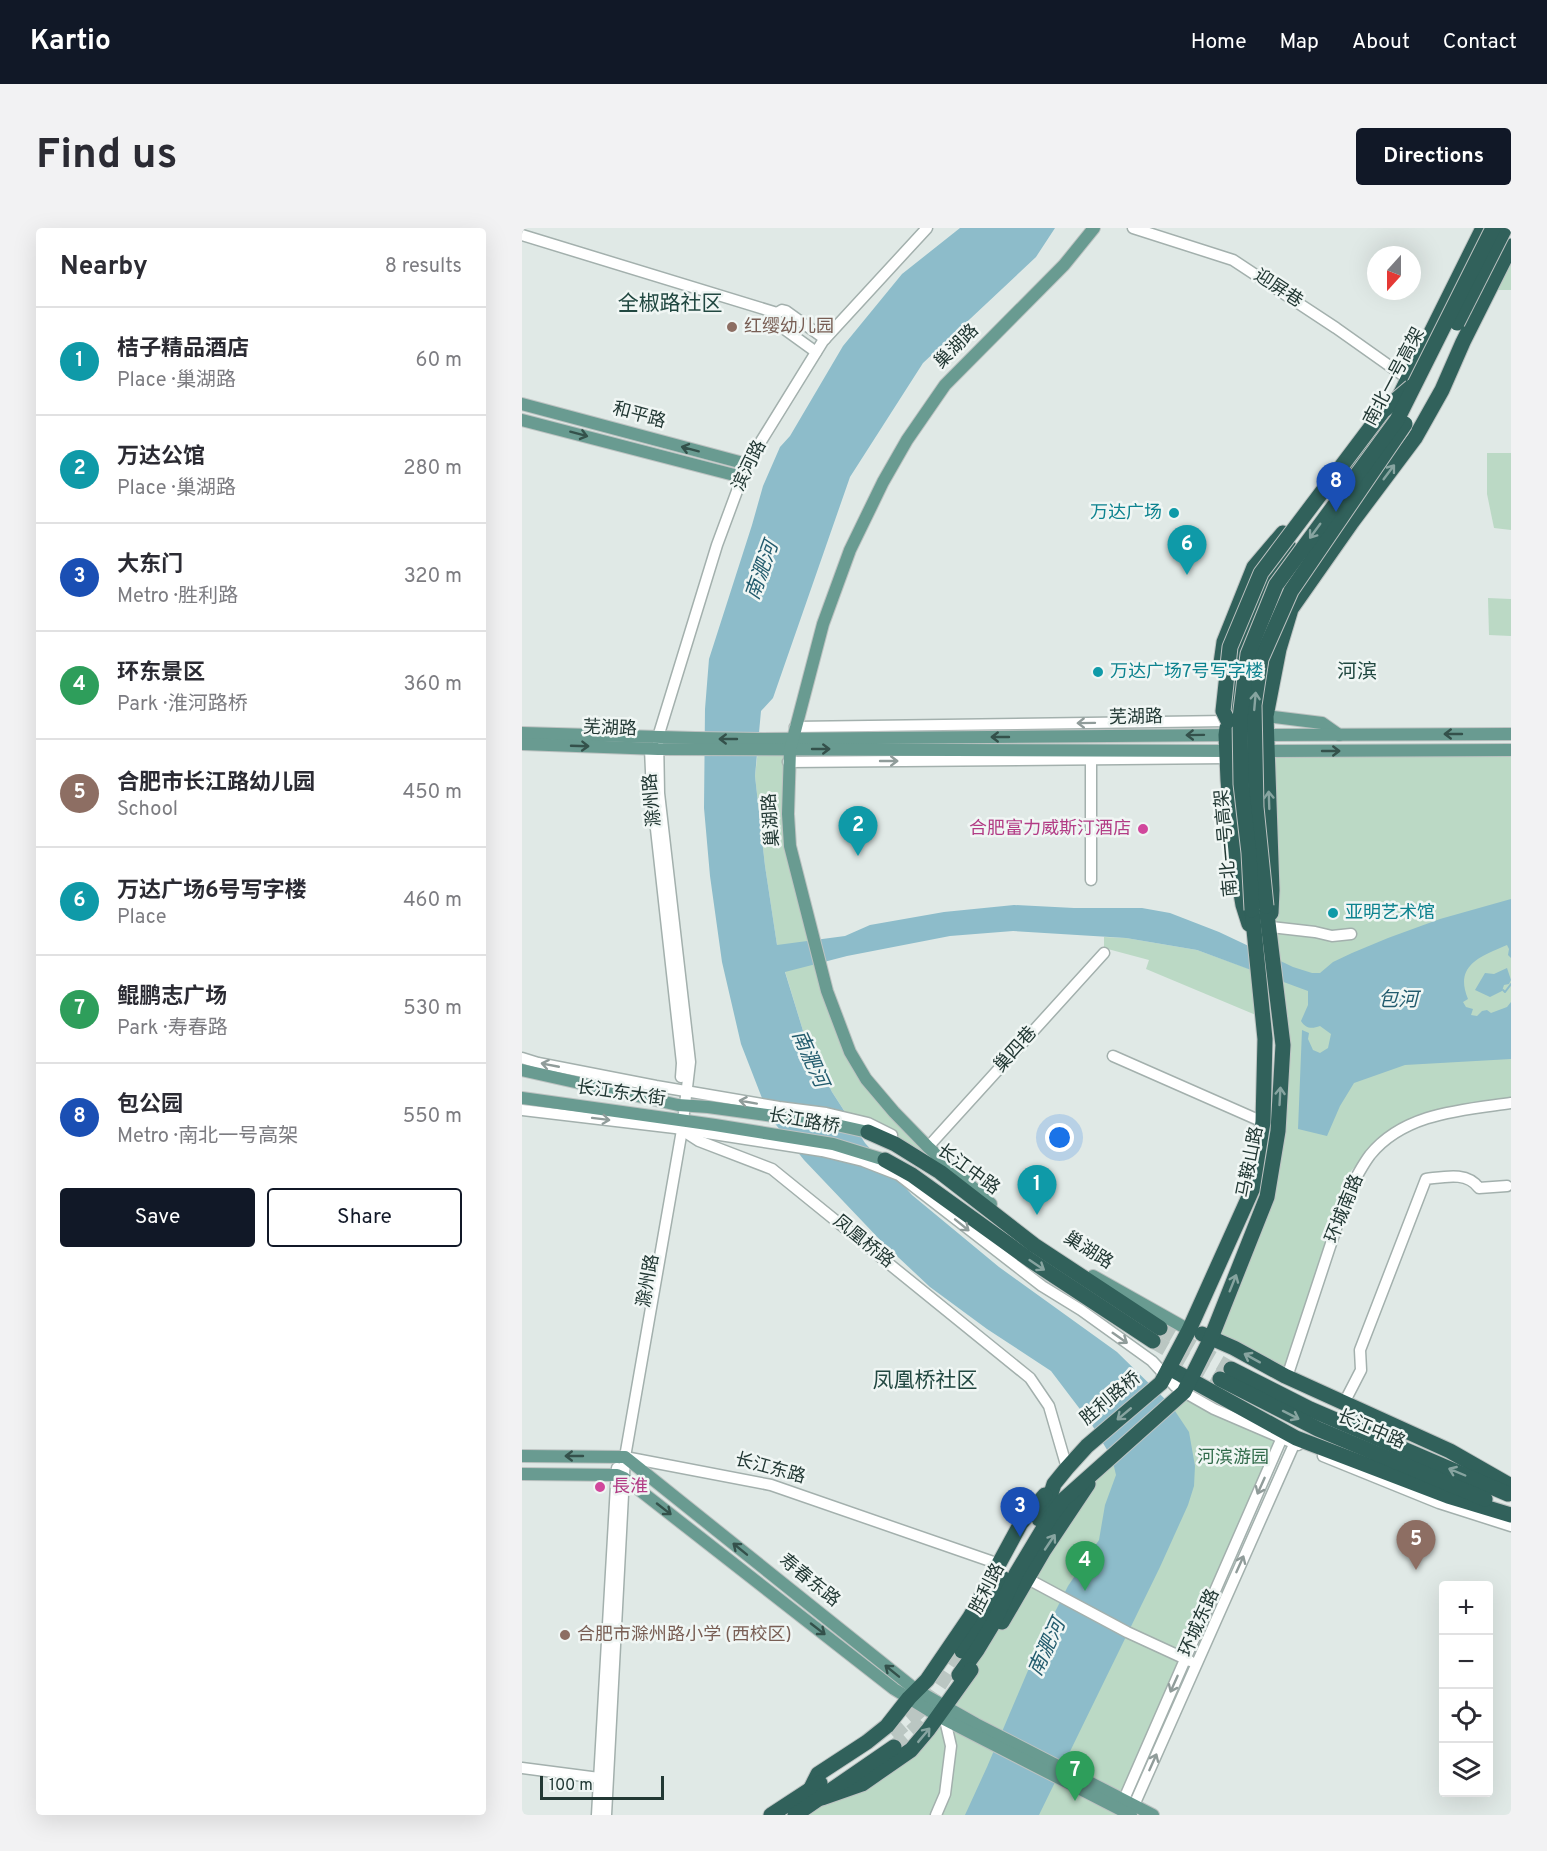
<!DOCTYPE html>
<html lang="en">
<head>
<meta charset="utf-8">
<style>
	body { margin:0; font-family:Overpass,"Noto Sans SC",sans-serif; background:#f2f2f3; color:#2b2b33 }
	.controls { position:absolute; right:18px; bottom:18px; display:grid; overflow:hidden; border-radius:6px; box-shadow:0 6px 24px #0002 }
	.controls button { width:54px; height:54px; display:grid; place-items:center; padding:0; border:0; border-bottom:2px solid #e1e1e2; background:#fff; color:#2b2b33; font:30px sans-serif }
	.compass { position:absolute; left:845px; top:18px; width:54px; height:54px; border-radius:50%; background:#fff; box-shadow:0 6px 24px #0002; rotate:201deg }
	.scale { position:absolute; left:18px; bottom:15px; width:124px; box-sizing:border-box; padding-left:6px; border:3px solid #223834; border-top:0; font-size:16px; line-height:21px; white-space:nowrap; color:#223834; -webkit-text-stroke:4px #f0f6f4; paint-order:stroke }
	.you { position:absolute; left:538px; top:910px; width:21px; height:21px; margin:-15px; border:4px solid #fff; border-radius:50%; background:#1a73e8; box-shadow:0 0 0 9px #1a73e833 }
	.badge { display:grid; place-items:center; width:39px; height:39px; border-radius:50%; background:#111827; color:#fff; font-size:20px; font-weight:700 }
	.pin { position:absolute; translate:-50% -50px; filter:drop-shadow(0 2px 3px #0008) }
	.pin::after { content:''; position:absolute; top:32px; width:21px; height:18px; background:inherit; clip-path:polygon(0 0,100% 0,50% 100%) }
	.list { margin:0; padding:0; list-style:none }
	h2 { display:flex; justify-content:space-between; align-items:center; height:78px; margin:0; padding:0 24px; font-size:26px }
	h2 small { font-size:20px; font-weight:400; color:#7c7c81 }
	.list li { display:grid; grid-template-columns:39px 1fr auto; gap:18px; align-items:center; box-sizing:border-box; height:108px; padding:0 24px; border-top:2px solid #e1e1e2 }
	.list b { display:block; font-size:22px; white-space:nowrap }
	.list p { margin:0; font-size:20px; white-space:nowrap; color:#7c7c81 }
	.list em { font-size:20px; font-style:normal; color:#7c7c81 }
	.actions { display:flex; gap:12px; padding:18px 24px }
	.actions a { flex:1; padding:14px 0; border:2px solid #111827; border-radius:6px; text-align:center; font-size:21px; color:#111827 }
	.actions .main { background:#111827; color:#fff }
	.icon { flex:none; width:33px; height:33px; fill:none; stroke:currentColor; stroke-width:2; stroke-linecap:round; stroke-linejoin:round }
	.map { position:relative; flex:none; width:989px; height:1587px; overflow:hidden; border-radius:6px }
	header { display:flex; align-items:center; gap:36px; box-sizing:border-box; height:84px; padding:0 30px; background:#111827; color:#fff }
	header strong { font-size:28px }
	nav { display:flex; gap:33px; margin-inline-start:auto; font-size:21px }
	.intro { display:flex; align-items:center; justify-content:space-between; box-sizing:border-box; height:144px; padding:0 36px }
	h1 { margin:0; font-size:42px }
	.button { padding:15px 27px; border-radius:6px; background:#111827; color:#fff; font-size:21px; font-weight:700 }
	main { display:flex; gap:36px; padding:0 36px }
	aside { flex:1; background:#fff; border-radius:6px; box-shadow:0 6px 24px #0002 }
	.map>svg:first-child { display:block }
	.green { fill:#bbd9c5 }
	.water { fill:#8dbcca }
	.lines { fill:none; stroke-linecap:round; stroke-linejoin:round }
	.stream { stroke:#8dbcca; stroke-width:2 }
	.highway-tunnel { stroke:#bac6c2; stroke-width:15; stroke-dasharray:15 8; stroke-linecap:butt }
	.minor-casing { stroke:#a3b0ad; stroke-width:13 }
	.major-casing { stroke:#bdc3c2; stroke-width:14 }
	.highway-casing { stroke:#bdc3c2; stroke-width:17 }
	.minor { stroke:#fff; stroke-width:10 }
	.major { stroke:#699b91; stroke-width:12 }
	.highway { stroke:#31615b; stroke-width:15 }
	.highway-bridge-casing { stroke:#bdc3c2; stroke-width:17; stroke-linecap:butt }
	.highway-bridge { stroke:#31615b; stroke-width:15 }
	.oneway { stroke:#34514b }
	.oneway2 { stroke:#87a4a0 }
	.oneway3 { stroke:#909c9a }
	.education-dot { fill:#8d6e63; stroke:#f0f6f4; stroke-width:2 }
	.culture-dot { fill:#0f9aa8; stroke:#f0f6f4; stroke-width:2 }
	.hotel-dot { fill:#d1479c; stroke:#f0f6f4; stroke-width:2 }
	.labels { text-anchor:middle; dominant-baseline:central; stroke-width:5; stroke-linejoin:round; paint-order:stroke }
	.street-label { font-size:18px; fill:#223834; stroke:#f0f6f4 }
	.education-label { font-size:18px; fill:#785e54; stroke:#f0f6f4; text-anchor:start }
	.culture-label { font-size:18px; fill:#0d838f; stroke:#f0f6f4; text-anchor:start }
	.hotel-label { font-size:18px; fill:#b23c85; stroke:#f0f6f4; text-anchor:end }
	.park-label { font-size:18px; fill:#316b4b; stroke:#f0f6f4 }
	.water-label { font-size:20px; font-style:italic; fill:#235c6e; stroke:#f0f6f4 }
	.neighbourhood-label { font-size:20px; fill:#214841; stroke:#f0f6f4 }
	.quarter-label { font-size:21px; fill:#214841; stroke:#f0f6f4 }
</style>
</head>
<body>
<header>
<strong>Kartio</strong>
<nav><a>Home</a><a>Map</a><a>About</a><a>Contact</a></nav>
</header>
<div class="intro"><h1>Find us</h1><a class="button">Directions</a></div>
<main>
<aside>
<h2>Nearby<small>8 results</small></h2>
<ul class="list">
<li><span class="badge" style="background:#0f9aa8">1</span><div><b>桔子精品酒店</b><p>Place · 巢湖路</p></div><em>60 m</em></li>
<li><span class="badge" style="background:#0f9aa8">2</span><div><b>万达公馆</b><p>Place · 巢湖路</p></div><em>280 m</em></li>
<li><span class="badge" style="background:#1a4fb4">3</span><div><b>大东门</b><p>Metro · 胜利路</p></div><em>320 m</em></li>
<li><span class="badge" style="background:#2e9e5b">4</span><div><b>环东景区</b><p>Park · 淮河路桥</p></div><em>360 m</em></li>
<li><span class="badge" style="background:#8d6e63">5</span><div><b>合肥市长江路幼儿园</b><p>School</p></div><em>450 m</em></li>
<li><span class="badge" style="background:#0f9aa8">6</span><div><b>万达广场6号写字楼</b><p>Place</p></div><em>460 m</em></li>
<li><span class="badge" style="background:#2e9e5b">7</span><div><b>鲲鹏志广场</b><p>Park · 寿春路</p></div><em>530 m</em></li>
<li><span class="badge" style="background:#1a4fb4">8</span><div><b>包公园</b><p>Metro · 南北一号高架</p></div><em>550 m</em></li>
</ul>
<div class="actions"><a class="main">Save</a><a>Share</a></div>
</aside>
<div class="map">
<svg width="989" height="1587" viewBox="0 0 989 1587">
	<rect width="100%" height="100%" fill="#e0e9e6"/>
	<g class="green">
		<path d="M989,18V62H967Z"/>
		<path d="M965,225H989V302L972,300L965,266Z"/>
		<path d="M966,370L989,371V408L967,407Z"/>
		<path d="M236,522H268L266,586L286,690L305,733V763L328,824L432,948L327,890L310,864L282,806L255,717L243,638L233,548Z"/>
		<path d="M989,522V874L873,900L829,943L763,1148L689,1110L745,969L761,817L748,715L745,524Z"/>
		<path d="M582,709L604,710L675,722L736,744L741,790L624,741L627,732L582,720Z"/>
		<path d="M662,1164L760,1211L602,1572L422,1479L577,1239Z"/>
		<path d="M416,1488L597,1587H289L284,1580L340,1556Z"/>
	</g>
	<g class="water">
		<path d="M438,0H533L514,29L401,135L328,249L251,470L239,483L233,548L243,638L255,717L323,708L348,697L422,684L492,677L552,680H620L648,685L697,704L771,739L790,745H798L811,734L830,725L866,710L918,691L989,671V730L986,727L987,721L985,717C980,719 976,721 971,723C948,733 935,745 946,771L941,774L944,779L951,781L949,787L955,788L960,783L965,782L969,785L985,779L989,774V831L883,837L832,855L818,878L805,908L776,901L780,802L787,805L786,811L791,822L798,825L806,820L809,806L798,798C790,801 784,801 779,793L786,777V763L675,722L604,710L491,703L428,708L325,728L263,744L282,806L310,864L343,915L390,967L477,1039L595,1124L649,1177L667,1204L673,1238L672,1258L666,1277L638,1339L517,1587H443L465,1539L519,1412L546,1358L577,1312L583,1277L594,1247L590,1230L570,1197L529,1143L465,1101L408,1059L361,1015L282,932L247,888L219,816L200,734L188,648L182,580L183,481L187,431L230,297L241,258L258,219L268,208L321,118L380,46Z"/>
		<path d="M985,740L989,752L987,756L982,757L980,763L968,769L953,762L963,745L972,746Z"/>
	</g>
	<g class="lines">
		<path class="stream" d="M981,762L983,764L989,756"/>
		<g class="highway-tunnel">
			<path d="M638,1100L709,1141"/>
			<path d="M631,1113L698,1151"/>
			<path d="M370,1507L404,1477L440,1423"/>
			<path d="M372,1519L396,1498L410,1481"/>
		</g>
		<defs>
			<g id="minor">
				<path d="M611,0L711,32L814,100L886,151"/>
				<path d="M0,7L255,85"/>
				<path d="M294,124L258,98L253,90L255,85L260,82L264,83L303,111"/>
				<path d="M273,499L706,493"/>
				<path d="M128,521L130,565L160,835L159,849"/>
				<path d="M266,534L705,530"/>
				<path d="M569,652V531"/>
				<path d="M749,699L793,704L810,708L829,706"/>
				<path d="M591,828L741,894"/>
				<path d="M0,830L16,835L134,858L257,879L304,885L346,895L370,907"/>
				<path d="M0,882L153,900L300,923L341,933L377,947L520,1058L559,1082L630,1133L653,1158L662,1164L692,1181L776,1217"/>
				<path d="M163,904L177,913L250,941L508,1150L527,1178L545,1240"/>
				<path d="M411,924L406,919L582,725"/>
				<path d="M765,1149L825,967C832,953 839,939 848,927C882,885 940,882 989,875"/>
				<path d="M822,1175L839,1142L838,1122L904,951C922,949 945,943 957,960L985,958"/>
				<path d="M801,1228L917,1275L989,1298"/>
				<path d="M103,1229L249,1257L477,1336"/>
				<path d="M506,1351L605,1404L668,1433"/>
				<path d="M0,1540L77,1550"/>
				<path d="M599,1578L762,1205"/>
				<path d="M609,1584L774,1212"/>
				<path d="M75,1587L95,1240"/>
				<path d="M84,1587L103,1229L160,902L168,834L137,565L136,509L195,317L225,236L301,113L405,0"/>
				<path d="M414,1587L423,1566L429,1518L423,1492"/>
			</g>
			<g id="major">
				<path d="M0,176L225,236"/>
				<path d="M0,192L220,249"/>
				<path d="M744,488L800,495L817,507"/>
				<path d="M0,505L173,510L240,511L713,507"/>
				<path d="M736,507L989,506"/>
				<path d="M0,516L136,521L712,523"/>
				<path d="M738,523L989,522"/>
				<path d="M0,842L156,877L186,879L310,896L346,904"/>
				<path d="M0,870L193,897L311,916L363,932"/>
				<path d="M469,976L406,919L372,884L344,851L328,824L305,763L268,618L266,586L268,522L301,396L328,322L361,254L385,212L423,157L542,37L572,0"/>
				<path d="M571,1048L667,1102"/>
				<path d="M0,1228L103,1229L394,1462L454,1496L631,1587"/>
				<path d="M0,1246L95,1247L102,1250L372,1461L416,1488L609,1587"/>
			</g>
			<g id="highway">
				<path d="M813,256L829,238L868,187L961,0"/>
				<path d="M699,435L702,414L732,339L761,305"/>
				<path d="M749,685L750,662L744,488L757,421L769,381L830,294L893,210L920,162L941,114L989,18"/>
				<path d="M727,696L721,677L713,631L706,552L704,507L717,414L745,350L767,319"/>
				<path d="M346,904L373,916L418,944L512,1017L638,1100"/>
				<path d="M363,932L390,947L508,1032L631,1113"/>
				<path d="M680,1106L712,1120L763,1148L928,1223L989,1258"/>
				<path d="M647,1140L774,1210L926,1268L989,1287"/>
				<path d="M709,1141L788,1181L986,1266"/>
				<path d="M698,1151L796,1201L963,1271"/>
				<path d="M517,1291L526,1275L532,1256L545,1240L565,1218L639,1155L667,1102L730,962L741,894L743,811L730,682"/>
				<path d="M480,1394L522,1322L566,1256"/>
				<path d="M440,1423L482,1351"/>
				<path d="M437,1447L455,1422L472,1394L494,1346L527,1291L541,1272L662,1164L689,1110L745,969L756,903L761,817L744,678"/>
				<path d="M289,1560L296,1546L345,1514L365,1498L387,1470L405,1452L448,1389L499,1295L523,1267"/>
				<path d="M300,1570L340,1556L389,1522L406,1502L449,1442"/>
				<path d="M249,1587L298,1555"/>
				<path d="M273,1587L372,1519"/>
			</g>
		</defs>
		<use href="#minor" class="minor-casing"/>
		<use href="#major" class="major-casing"/>
		<use href="#highway" class="highway-casing"/>
		<use href="#minor" class="minor"/>
		<use href="#major" class="major"/>
		<use href="#highway" class="highway"/>
		<defs>
			<g id="highway-bridge">
				<path d="M935,95L983,0"/>
				<path d="M706,493L701,483L708,419L739,345L861,183L889,159"/>
				<path d="M744,678L734,579L732,477L739,431L769,363L883,196"/>
				<path d="M730,682L727,625L719,556L718,490L726,426L754,357L875,192L971,0"/>
			</g>
		</defs>
		<use href="#highway-bridge" class="highway-bridge-casing"/>
		<use href="#highway-bridge" class="highway-bridge"/>
	</g>
	<defs><path id="oneway-shaft" d="M-6 0H5M1.5-3L5.5 0L1.5 3" fill="none" stroke-width="1.6" stroke-linecap="round" stroke-linejoin="round" transform="scale(1.5)"/></defs>
	<g class="oneway">
		<use href="#oneway-shaft" transform="translate(57 206) rotate(15)"/>
		<use href="#oneway-shaft" transform="translate(168 221) rotate(-165)"/>
		<use href="#oneway-shaft" transform="translate(931 506) rotate(180)"/>
		<use href="#oneway-shaft" transform="translate(673 507) rotate(179)"/>
		<use href="#oneway-shaft" transform="translate(478 509) rotate(180)"/>
		<use href="#oneway-shaft" transform="translate(206 511) rotate(-180)"/>
		<use href="#oneway-shaft" transform="translate(58 518) rotate(2)"/>
		<use href="#oneway-shaft" transform="translate(299 521)"/>
		<use href="#oneway-shaft" transform="translate(809 523)"/>
		<use href="#oneway-shaft" transform="translate(52 1228) rotate(-180)"/>
		<use href="#oneway-shaft" transform="translate(142 1281) rotate(38)"/>
		<use href="#oneway-shaft" transform="translate(218 1321) rotate(-141)"/>
		<use href="#oneway-shaft" transform="translate(296 1401) rotate(38)"/>
		<use href="#oneway-shaft" transform="translate(370 1443) rotate(-141)"/>
	</g>
	<g class="oneway2">
		<use href="#oneway-shaft" transform="translate(867 244) rotate(-53)"/>
		<use href="#oneway-shaft" transform="translate(793 303) rotate(126)"/>
		<use href="#oneway-shaft" transform="translate(733 473) rotate(-85)"/>
		<use href="#oneway-shaft" transform="translate(747 572) rotate(-92)"/>
		<use href="#oneway-shaft" transform="translate(758 868) rotate(-87)"/>
		<use href="#oneway-shaft" transform="translate(515 1037) rotate(34)"/>
		<use href="#oneway-shaft" transform="translate(711 1055) rotate(-68)"/>
		<use href="#oneway-shaft" transform="translate(730 1130) rotate(-151)"/>
		<use href="#oneway-shaft" transform="translate(602 1186) rotate(140)"/>
		<use href="#oneway-shaft" transform="translate(769 1187) rotate(27)"/>
		<use href="#oneway-shaft" transform="translate(935 1244) rotate(-157)"/>
		<use href="#oneway-shaft" transform="translate(528 1314) rotate(-56)"/>
		<use href="#oneway-shaft" transform="translate(402 1507) rotate(-50)"/>
	</g>
	<g class="oneway3">
		<use href="#oneway-shaft" transform="translate(564 495) rotate(179)"/>
		<use href="#oneway-shaft" transform="translate(367 533)"/>
		<use href="#oneway-shaft" transform="translate(28 837) rotate(-169)"/>
		<use href="#oneway-shaft" transform="translate(226 874) rotate(-170)"/>
		<use href="#oneway-shaft" transform="translate(79 891) rotate(7)"/>
		<use href="#oneway-shaft" transform="translate(440 997) rotate(39)"/>
		<use href="#oneway-shaft" transform="translate(598 1110) rotate(35)"/>
		<use href="#oneway-shaft" transform="translate(739 1258) rotate(114)"/>
		<use href="#oneway-shaft" transform="translate(718 1336) rotate(-66)"/>
		<use href="#oneway-shaft" transform="translate(652 1456) rotate(114)"/>
		<use href="#oneway-shaft" transform="translate(631 1534) rotate(-66)"/>
	</g>
	<g class="education-dot">
		<circle cx="210" cy="99" r="6"/>
		<circle cx="43" cy="1407" r="6"/>
	</g>
	<g class="culture-dot">
		<circle cx="652" cy="285" r="6"/>
		<circle cx="576" cy="444" r="6"/>
		<circle cx="811" cy="685" r="6"/>
	</g>
	<g class="hotel-dot">
		<circle cx="621" cy="601" r="6"/>
		<circle cx="78" cy="1259" r="6"/>
	</g>
	<g class="labels">
		<g class="street-label">
			<text transform="translate(756 61) rotate(33)">迎屏巷</text>
			<text transform="translate(435 119) rotate(-45)">巢湖路</text>
			<text transform="translate(873 149) rotate(-62)">南北一号高架</text>
			<text transform="translate(117 188) rotate(15)">和平路</text>
			<text transform="translate(228 238) rotate(-64)">滨河路</text>
			<text transform="translate(614 490) rotate(-1)">芜湖路</text>
			<text transform="translate(88 501) rotate(2)">芜湖路</text>
			<text transform="translate(131 572) rotate(-95)">滁州路</text>
			<text transform="translate(250 592) rotate(-94)">巢湖路</text>
			<text transform="translate(705 615) rotate(-95)">南北一号高架</text>
			<text transform="translate(494 822) rotate(-48)">巢四巷</text>
			<text transform="translate(99 866) rotate(8)">长江东大街</text>
			<text transform="translate(282 894) rotate(10)">长江路桥</text>
			<text transform="translate(729 934) rotate(-79)">马鞍山路</text>
			<text transform="translate(446 942) rotate(36)">长江中路</text>
			<text transform="translate(823 981) rotate(-68)">环城南路</text>
			<text transform="translate(341 1014) rotate(39)">凤凰桥路</text>
			<text transform="translate(566 1023) rotate(32)">巢湖路</text>
			<text transform="translate(127 1053) rotate(-80)">滁州路</text>
			<text transform="translate(589 1171) rotate(-40)">胜利路桥</text>
			<text transform="translate(849 1202) rotate(23)">长江中路</text>
			<text transform="translate(248 1241) rotate(15)">长江东路</text>
			<text transform="translate(287 1353) rotate(39)">寿春东路</text>
			<text transform="translate(466 1361) rotate(-63)">胜利路</text>
			<text transform="translate(678 1395) rotate(-66)">环城东路</text>
		</g>
		<g class="education-label">
			<text x="222" y="99">红缨幼儿园</text>
			<text x="55" y="1407">合肥市滁州路小学 (西校区)</text>
		</g>
		<g class="culture-label">
			<text x="640" y="285" text-anchor="end">万达广场</text>
			<text x="588" y="444">万达广场7号写字楼</text>
			<text x="823" y="685">亚明艺术馆</text>
		</g>
		<g class="hotel-label">
			<text x="609" y="601">合肥富力威斯汀酒店</text>
			<text x="90" y="1259" text-anchor="start">長淮</text>
		</g>
		<g class="park-label">
			<text x="711" y="1230">河滨游园</text>
		</g>
		<g class="water-label">
			<text transform="translate(241 343) rotate(-70)">南淝河</text>
			<text x="876" y="773">包河</text>
			<text transform="translate(287 831) rotate(66)">南淝河</text>
			<text transform="translate(526 1420) rotate(-65)">南淝河</text>
		</g>
		<g class="neighbourhood-label">
			<text x="835" y="445">河滨</text>
		</g>
		<g class="quarter-label">
			<text x="148" y="76">全椒路社区</text>
			<text x="403" y="1153">凤凰桥社区</text>
		</g>
	</g>
</svg>
<div class="controls">
<button>+</button>
<button>−</button>
<button><svg class="icon" aria-label="locate" viewBox="0 0 24 24"><circle cx="12" cy="12" r="6"/><path d="M12 2v4M12 18v4M2 12h4M18 12h4"/></svg></button>
<button><svg class="icon" aria-label="layers" viewBox="0 0 24 24"><path d="M12 4l9 5-9 5-9-5zM3 14l9 5 9-5"/></svg></button>
</div>
<svg class="compass" viewBox="-18 -18 36 36"><path d="M0-13l5 13h-10z" fill="#e53935"/><path d="M0 13l5-13h-10z" fill="#7c7c81"/></svg>
<div class="scale">100 m</div>
<div class="you"></div>
<div class="pin badge" style="left:515px;top:987px;background:#0f9aa8">1</div>
<div class="pin badge" style="left:336px;top:628px;background:#0f9aa8">2</div>
<div class="pin badge" style="left:498px;top:1309px;background:#1a4fb4">3</div>
<div class="pin badge" style="left:563px;top:1363px;background:#2e9e5b">4</div>
<div class="pin badge" style="left:894px;top:1342px;background:#8d6e63">5</div>
<div class="pin badge" style="left:665px;top:347px;background:#0f9aa8">6</div>
<div class="pin badge" style="left:553px;top:1573px;background:#2e9e5b">7</div>
<div class="pin badge" style="left:814px;top:284px;background:#1a4fb4">8</div>
</div>
</main>
</body>
</html>
